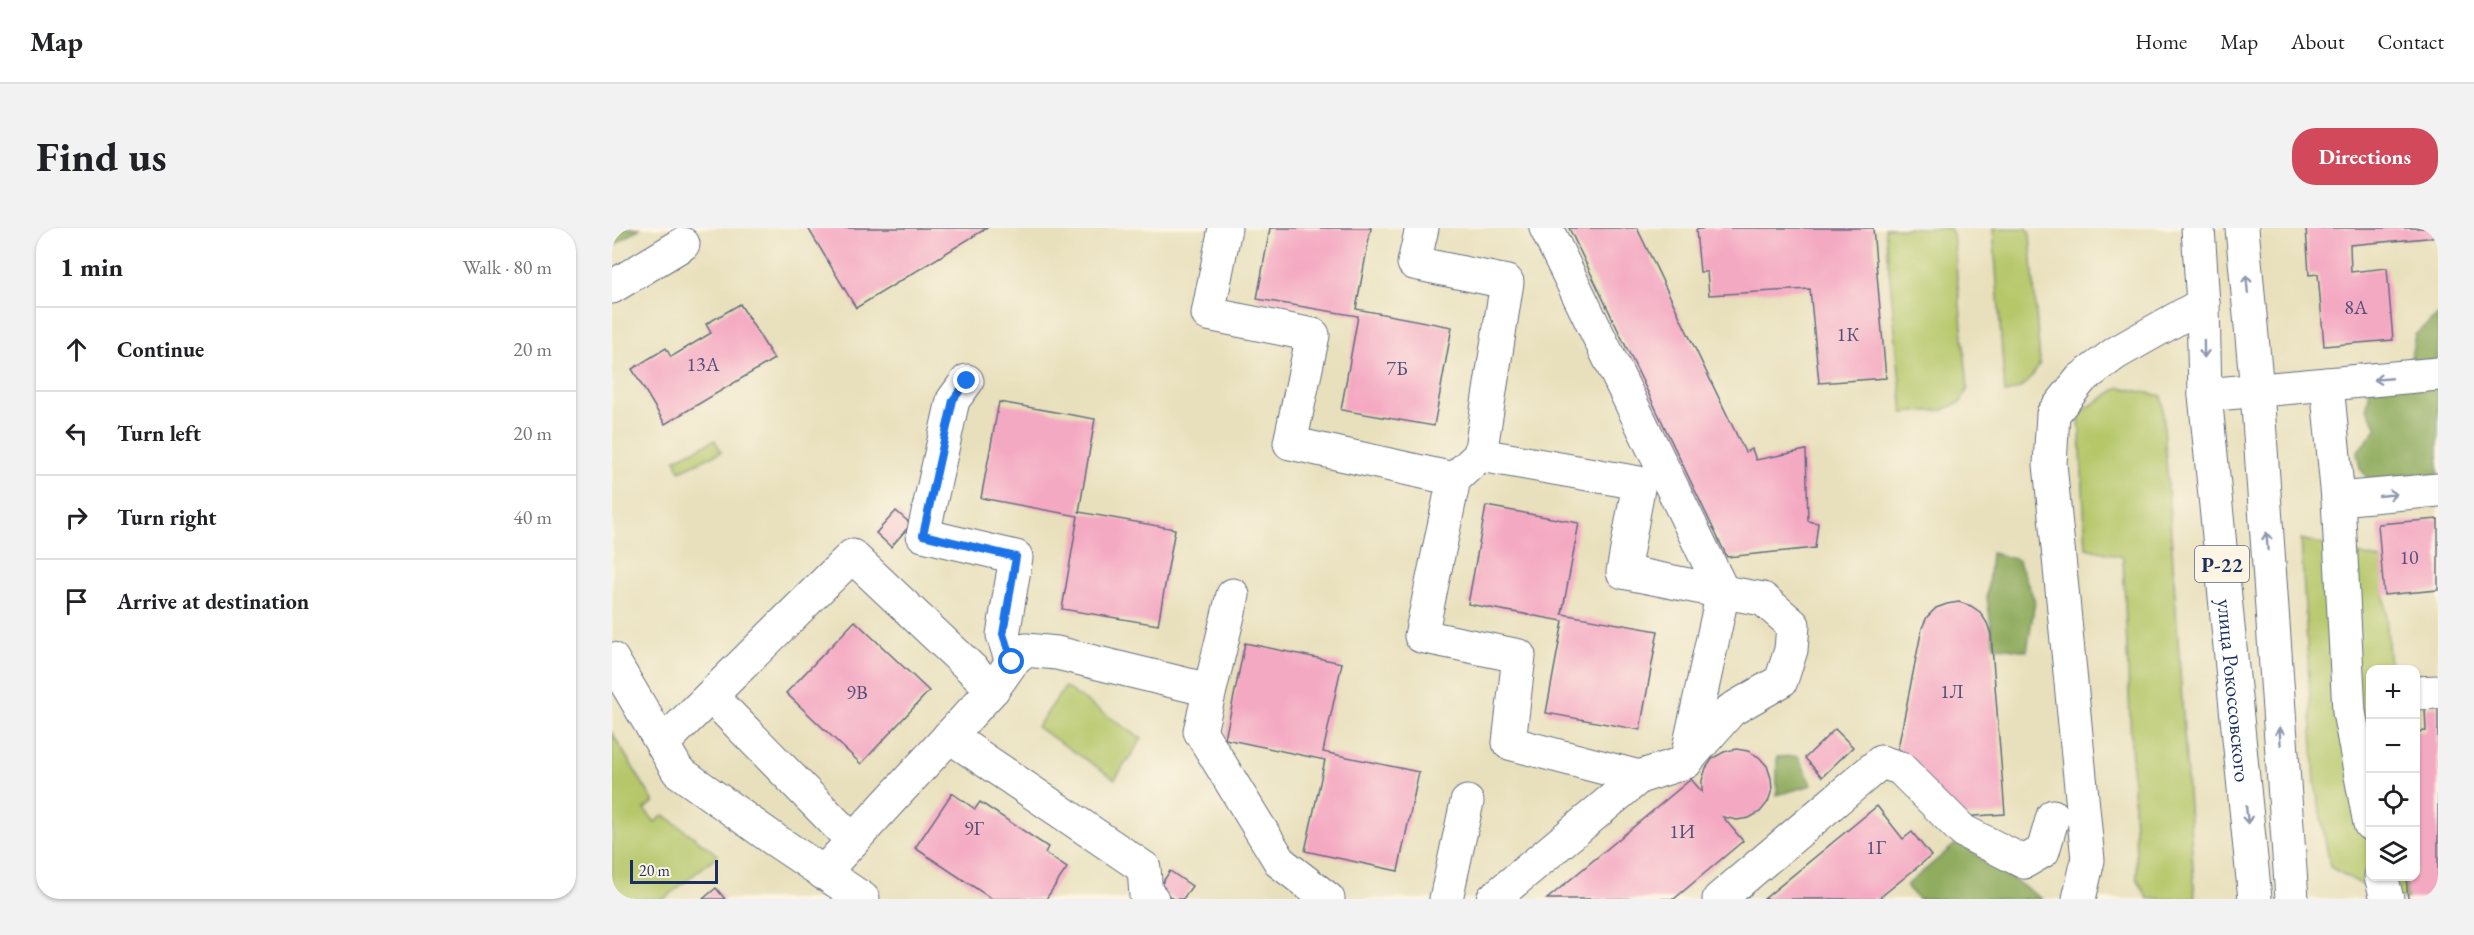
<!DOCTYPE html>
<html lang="en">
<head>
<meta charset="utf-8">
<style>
	body { margin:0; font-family:"EB Garamond",serif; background:#f2f2f2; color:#202124 }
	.controls { position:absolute; right:18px; bottom:18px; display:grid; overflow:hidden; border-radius:12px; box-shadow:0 2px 4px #0004 }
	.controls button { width:54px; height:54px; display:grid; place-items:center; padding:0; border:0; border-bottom:2px solid #e0e0e0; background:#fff; color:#202124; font:30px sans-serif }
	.scale { position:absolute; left:18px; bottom:15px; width:88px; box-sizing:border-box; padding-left:6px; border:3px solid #1b2f5e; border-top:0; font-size:16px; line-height:21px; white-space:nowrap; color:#1b2f5e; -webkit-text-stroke:4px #fcf5e5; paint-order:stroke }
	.stop { position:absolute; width:18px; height:18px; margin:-14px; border:4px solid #1a73e8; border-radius:50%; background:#fff }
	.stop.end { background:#1a73e8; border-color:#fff; box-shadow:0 2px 6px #0008 }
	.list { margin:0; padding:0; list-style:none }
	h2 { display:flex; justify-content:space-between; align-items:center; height:78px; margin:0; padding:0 24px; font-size:26px }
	h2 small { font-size:20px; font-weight:400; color:#757577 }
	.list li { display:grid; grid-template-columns:39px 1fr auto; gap:18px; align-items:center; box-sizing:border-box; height:84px; padding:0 24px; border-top:2px solid #e0e0e0 }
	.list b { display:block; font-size:22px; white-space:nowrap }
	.list em { font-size:20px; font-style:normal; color:#757577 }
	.icon { flex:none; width:33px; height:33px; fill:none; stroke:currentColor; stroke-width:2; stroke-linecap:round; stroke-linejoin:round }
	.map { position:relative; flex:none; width:1826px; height:671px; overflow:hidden; border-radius:24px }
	header { display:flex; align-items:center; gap:36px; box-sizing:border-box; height:84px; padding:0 30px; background:#fff; border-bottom:2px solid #e0e0e0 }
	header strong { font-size:28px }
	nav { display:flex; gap:33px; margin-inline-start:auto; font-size:21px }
	.intro { display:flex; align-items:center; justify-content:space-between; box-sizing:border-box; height:144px; padding:0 36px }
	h1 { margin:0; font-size:42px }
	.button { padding:15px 27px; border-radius:24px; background:#d1495b; color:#fff; font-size:21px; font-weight:700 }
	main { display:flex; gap:36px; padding:0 36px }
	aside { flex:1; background:#fff; border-radius:24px; box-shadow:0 2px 4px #0004 }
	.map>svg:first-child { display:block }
	.green { fill:#b6c76a; stroke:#687b64; stroke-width:1.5 }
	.forest { fill:#90ac5e; stroke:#566e5e; stroke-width:1.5 }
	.building { fill:#f4a9c2 }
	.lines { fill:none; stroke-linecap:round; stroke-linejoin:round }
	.minor-casing { stroke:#636d7f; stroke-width:35 }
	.highway-casing { stroke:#636d7f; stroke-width:35 }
	.minor { stroke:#fff; stroke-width:33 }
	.highway { stroke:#fff; stroke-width:33 }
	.oneway { stroke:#8d97ae }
	.route { stroke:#1a73e8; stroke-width:8 }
	.labels { text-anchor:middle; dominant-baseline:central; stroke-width:5; stroke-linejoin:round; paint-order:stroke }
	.number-label { font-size:20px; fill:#514e77 }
	.shield { fill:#fcf5e5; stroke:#5e6a86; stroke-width:1.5 }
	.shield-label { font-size:21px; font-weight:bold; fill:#1b2f5e }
	.street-label { font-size:22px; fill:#1b2f5e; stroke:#fcf5e5 }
</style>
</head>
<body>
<header>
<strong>Map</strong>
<nav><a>Home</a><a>Map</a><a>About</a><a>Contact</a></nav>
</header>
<div class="intro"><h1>Find us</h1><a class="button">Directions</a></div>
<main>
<aside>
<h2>1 min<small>Walk · 80 m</small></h2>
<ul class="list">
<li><svg class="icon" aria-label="ahead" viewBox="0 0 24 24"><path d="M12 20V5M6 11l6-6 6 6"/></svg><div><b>Continue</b></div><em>20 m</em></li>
<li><svg class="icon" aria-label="left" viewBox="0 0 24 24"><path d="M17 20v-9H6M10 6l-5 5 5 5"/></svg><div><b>Turn left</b></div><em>20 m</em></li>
<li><svg class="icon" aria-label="right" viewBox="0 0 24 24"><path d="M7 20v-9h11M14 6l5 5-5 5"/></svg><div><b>Turn right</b></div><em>40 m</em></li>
<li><svg class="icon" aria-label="arrive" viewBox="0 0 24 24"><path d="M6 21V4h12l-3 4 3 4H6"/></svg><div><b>Arrive at destination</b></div></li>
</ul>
</aside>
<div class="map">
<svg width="1826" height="671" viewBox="0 0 1826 671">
	<rect width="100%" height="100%" fill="#fcf5e5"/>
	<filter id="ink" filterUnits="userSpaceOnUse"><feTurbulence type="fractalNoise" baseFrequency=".0167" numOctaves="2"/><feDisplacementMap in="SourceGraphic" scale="12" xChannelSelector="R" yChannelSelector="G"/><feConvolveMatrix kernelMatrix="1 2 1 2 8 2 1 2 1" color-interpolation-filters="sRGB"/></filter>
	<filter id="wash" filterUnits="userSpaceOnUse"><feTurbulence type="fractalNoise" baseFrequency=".008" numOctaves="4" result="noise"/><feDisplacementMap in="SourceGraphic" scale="24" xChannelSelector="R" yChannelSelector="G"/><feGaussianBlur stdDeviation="1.35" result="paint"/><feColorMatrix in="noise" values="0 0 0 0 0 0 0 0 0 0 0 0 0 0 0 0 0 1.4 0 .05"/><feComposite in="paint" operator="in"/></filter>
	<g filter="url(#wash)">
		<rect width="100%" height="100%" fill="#e8e0bc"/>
		<g class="green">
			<path d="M1273,0H1338L1341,6L1356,160L1349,174L1331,182L1291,185Z"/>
			<path d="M1381,0H1415L1418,6L1428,135C1418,153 1414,161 1393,165Z"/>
			<path d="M1508,159L1550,168L1583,671H1536L1525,650L1511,329L1474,320L1467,185Z"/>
			<path d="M103,212L109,224L68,243L63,231Z"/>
			<path d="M1689,311L1770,332L1778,441L1758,442V648L1793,649L1795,671H1776L1718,639L1703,555Z"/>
			<path d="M453,459L530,511L503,551L425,499Z"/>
			<path d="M0,505L42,574L32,581L43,594L52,587L106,627L52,671H6L0,664Z"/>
		</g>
		<g class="forest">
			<path d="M0,0H28L0,19Z"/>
			<path d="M1826,87V265L1764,262L1748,240L1745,224L1765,200L1755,180L1760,146L1799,130L1803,107Z"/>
			<path d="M1379,325L1406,332L1423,373L1415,423L1382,418L1375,369Z"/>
			<path d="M1186,528L1200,557L1165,567V529Z"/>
			<path d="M1346,614L1430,671H1306L1294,658Z"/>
		</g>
		<g id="blocks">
			<g class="building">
				<path d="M196,0H375L244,80Z"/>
				<path d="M658,0H759L744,81L840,99L822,198L729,182L746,88L645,71Z"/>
				<path d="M957,0H1025L1133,224L1140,221L1144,232L1194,222L1196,293L1206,295L1203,320L1115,329Z"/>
				<path d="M1093,0H1261L1274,150L1207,155L1198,61L1097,67L1095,44H1088L1084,2Z"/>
				<path d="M1694,0H1826V9L1738,17L1739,44L1775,40L1781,112L1712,118L1706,46L1697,47Z"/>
				<path d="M128,76L162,131L53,196L20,141L54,120L59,129L99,105L94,96Z"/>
				<path d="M387,174L483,191L467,284L563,301L546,397L450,381L466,288L369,270Z"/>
				<path d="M874,278L967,295L950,386L1046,403L1028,502L934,485L951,393L856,376Z"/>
				<path d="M284,283L299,296L279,319L264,305Z"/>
				<path d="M1826,291V362L1772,367L1766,296Z"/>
				<path d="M1347,374L1359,378L1368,384L1375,395L1379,406L1393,586L1348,589L1286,520L1310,400L1315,389L1324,380L1335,376Z"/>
				<path d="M243,393L317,463L249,536L174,465Z"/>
				<path d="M633,415L730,435L711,524L807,544L786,643L693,623L713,532L613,511Z"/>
				<path d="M1826,479V671H1796L1794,648H1804V504L1814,503L1813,480Z"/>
				<path d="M1223,501L1241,519L1210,549L1193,530Z"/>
				<path d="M1124,521L1136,523L1147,529L1155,538L1159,550L1160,562L1156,574L1148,584L1137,590L1125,592L1111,589L1131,613L1062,671H935L1079,551L1090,564V552L1094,540L1101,530L1112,524Z"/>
				<path d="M340,565L363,581L368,574L436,619L433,625L455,640L434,671H380L303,620Z"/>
				<path d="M1265,578L1291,611L1300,604L1319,628L1266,671H1152Z"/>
				<path d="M558,643L580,658L571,671H562L546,661Z"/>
				<path d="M104,660L113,671H91Z"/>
			</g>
		</g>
	</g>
	<g filter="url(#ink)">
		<use href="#blocks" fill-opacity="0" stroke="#636d7f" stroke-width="1.5"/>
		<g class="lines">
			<defs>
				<g id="minor">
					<path d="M613,0L596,86L701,107L678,215L842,251L868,227L895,54L802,35L810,0"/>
					<path d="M934,0L1111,364L1151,371L1181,397L1179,422L1169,453L1119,482L1075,532"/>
					<path d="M0,59L71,16"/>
					<path d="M355,153L341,172L311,307L404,329L391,407L400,434"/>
					<path d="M1715,156L1726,271L1737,484L1758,596"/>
					<path d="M1593,167L1826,146"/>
					<path d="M868,227L1027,255L1011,344L1111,364L1074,534L1027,549L881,671"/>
					<path d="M842,251L809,408L907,428L897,515L1027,549"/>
					<path d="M1726,271L1826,262"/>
					<path d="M621,367L588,503L669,635L716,671"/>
					<path d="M0,431L66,543L163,612L251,671"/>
					<path d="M1804,465L1826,464"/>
					<path d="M99,468L241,613"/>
					<path d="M337,508L532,640L534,668L540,671"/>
					<path d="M50,516L240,328L381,461"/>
					<path d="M211,645L381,461L400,434L414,422L445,425L597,462"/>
					<path d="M1769,648L1775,671"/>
					<path d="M834,671L855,574"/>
					<path d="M1107,671L1269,534L1288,540L1351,603L1412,634L1431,623L1441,588"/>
					<path d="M1467,671L1476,632L1438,236L1441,186L1469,151L1504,125L1591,76"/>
				</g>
				<g id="highway">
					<path id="s1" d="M1586,0L1591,76L1593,167L1643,671"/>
					<path d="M1630,0L1645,163L1680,671"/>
				</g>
			</defs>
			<use href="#minor" class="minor-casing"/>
			<use href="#highway" class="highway-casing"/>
			<use href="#minor" class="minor"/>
			<use href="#highway" class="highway"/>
		</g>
		<defs><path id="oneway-shaft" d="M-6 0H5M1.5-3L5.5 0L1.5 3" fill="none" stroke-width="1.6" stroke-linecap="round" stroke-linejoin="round" transform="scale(1.5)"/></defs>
		<g class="oneway">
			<use href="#oneway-shaft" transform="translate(1635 56) rotate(-95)"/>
			<use href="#oneway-shaft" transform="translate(1592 121) rotate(89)"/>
			<use href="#oneway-shaft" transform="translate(1771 151) rotate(175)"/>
			<use href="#oneway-shaft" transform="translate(1776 267) rotate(-6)"/>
			<use href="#oneway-shaft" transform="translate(1655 313) rotate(-94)"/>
			<use href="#oneway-shaft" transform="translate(1668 508) rotate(-94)"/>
			<use href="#oneway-shaft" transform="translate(1635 587) rotate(84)"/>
		</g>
	</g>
	<g class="lines" filter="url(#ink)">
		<path class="route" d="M355,153L341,172L311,307L404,329L391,406L400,434"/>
	</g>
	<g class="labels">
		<g class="number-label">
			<text x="1744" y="79">8А</text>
			<text x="1236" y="106">1К</text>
			<text x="91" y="136">13А</text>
			<text x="785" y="140">7Б</text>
			<text x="1797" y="329">10</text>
			<text x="1340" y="463">1Л</text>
			<text x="245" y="464">9В</text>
			<text x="362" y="600">9Г</text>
			<text x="1070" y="603">1И</text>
			<text x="1264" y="619">1Г</text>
		</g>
		<rect class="shield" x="1583" y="318" width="54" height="36" rx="4.5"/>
		<g class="shield-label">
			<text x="1610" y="336">Р-22</text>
		</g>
		<g class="street-label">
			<text stroke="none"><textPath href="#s1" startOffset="464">улица Рокоссовского</textPath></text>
		</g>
	</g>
</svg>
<div class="controls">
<button>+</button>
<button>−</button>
<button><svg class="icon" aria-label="locate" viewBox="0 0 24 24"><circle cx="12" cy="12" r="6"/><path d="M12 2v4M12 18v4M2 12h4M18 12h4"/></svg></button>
<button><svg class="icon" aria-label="layers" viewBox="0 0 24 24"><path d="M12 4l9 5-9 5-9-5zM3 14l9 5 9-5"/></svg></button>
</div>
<div class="scale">20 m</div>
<div class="stop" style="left:400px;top:434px"></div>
<div class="stop end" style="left:355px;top:153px"></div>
</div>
</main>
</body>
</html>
